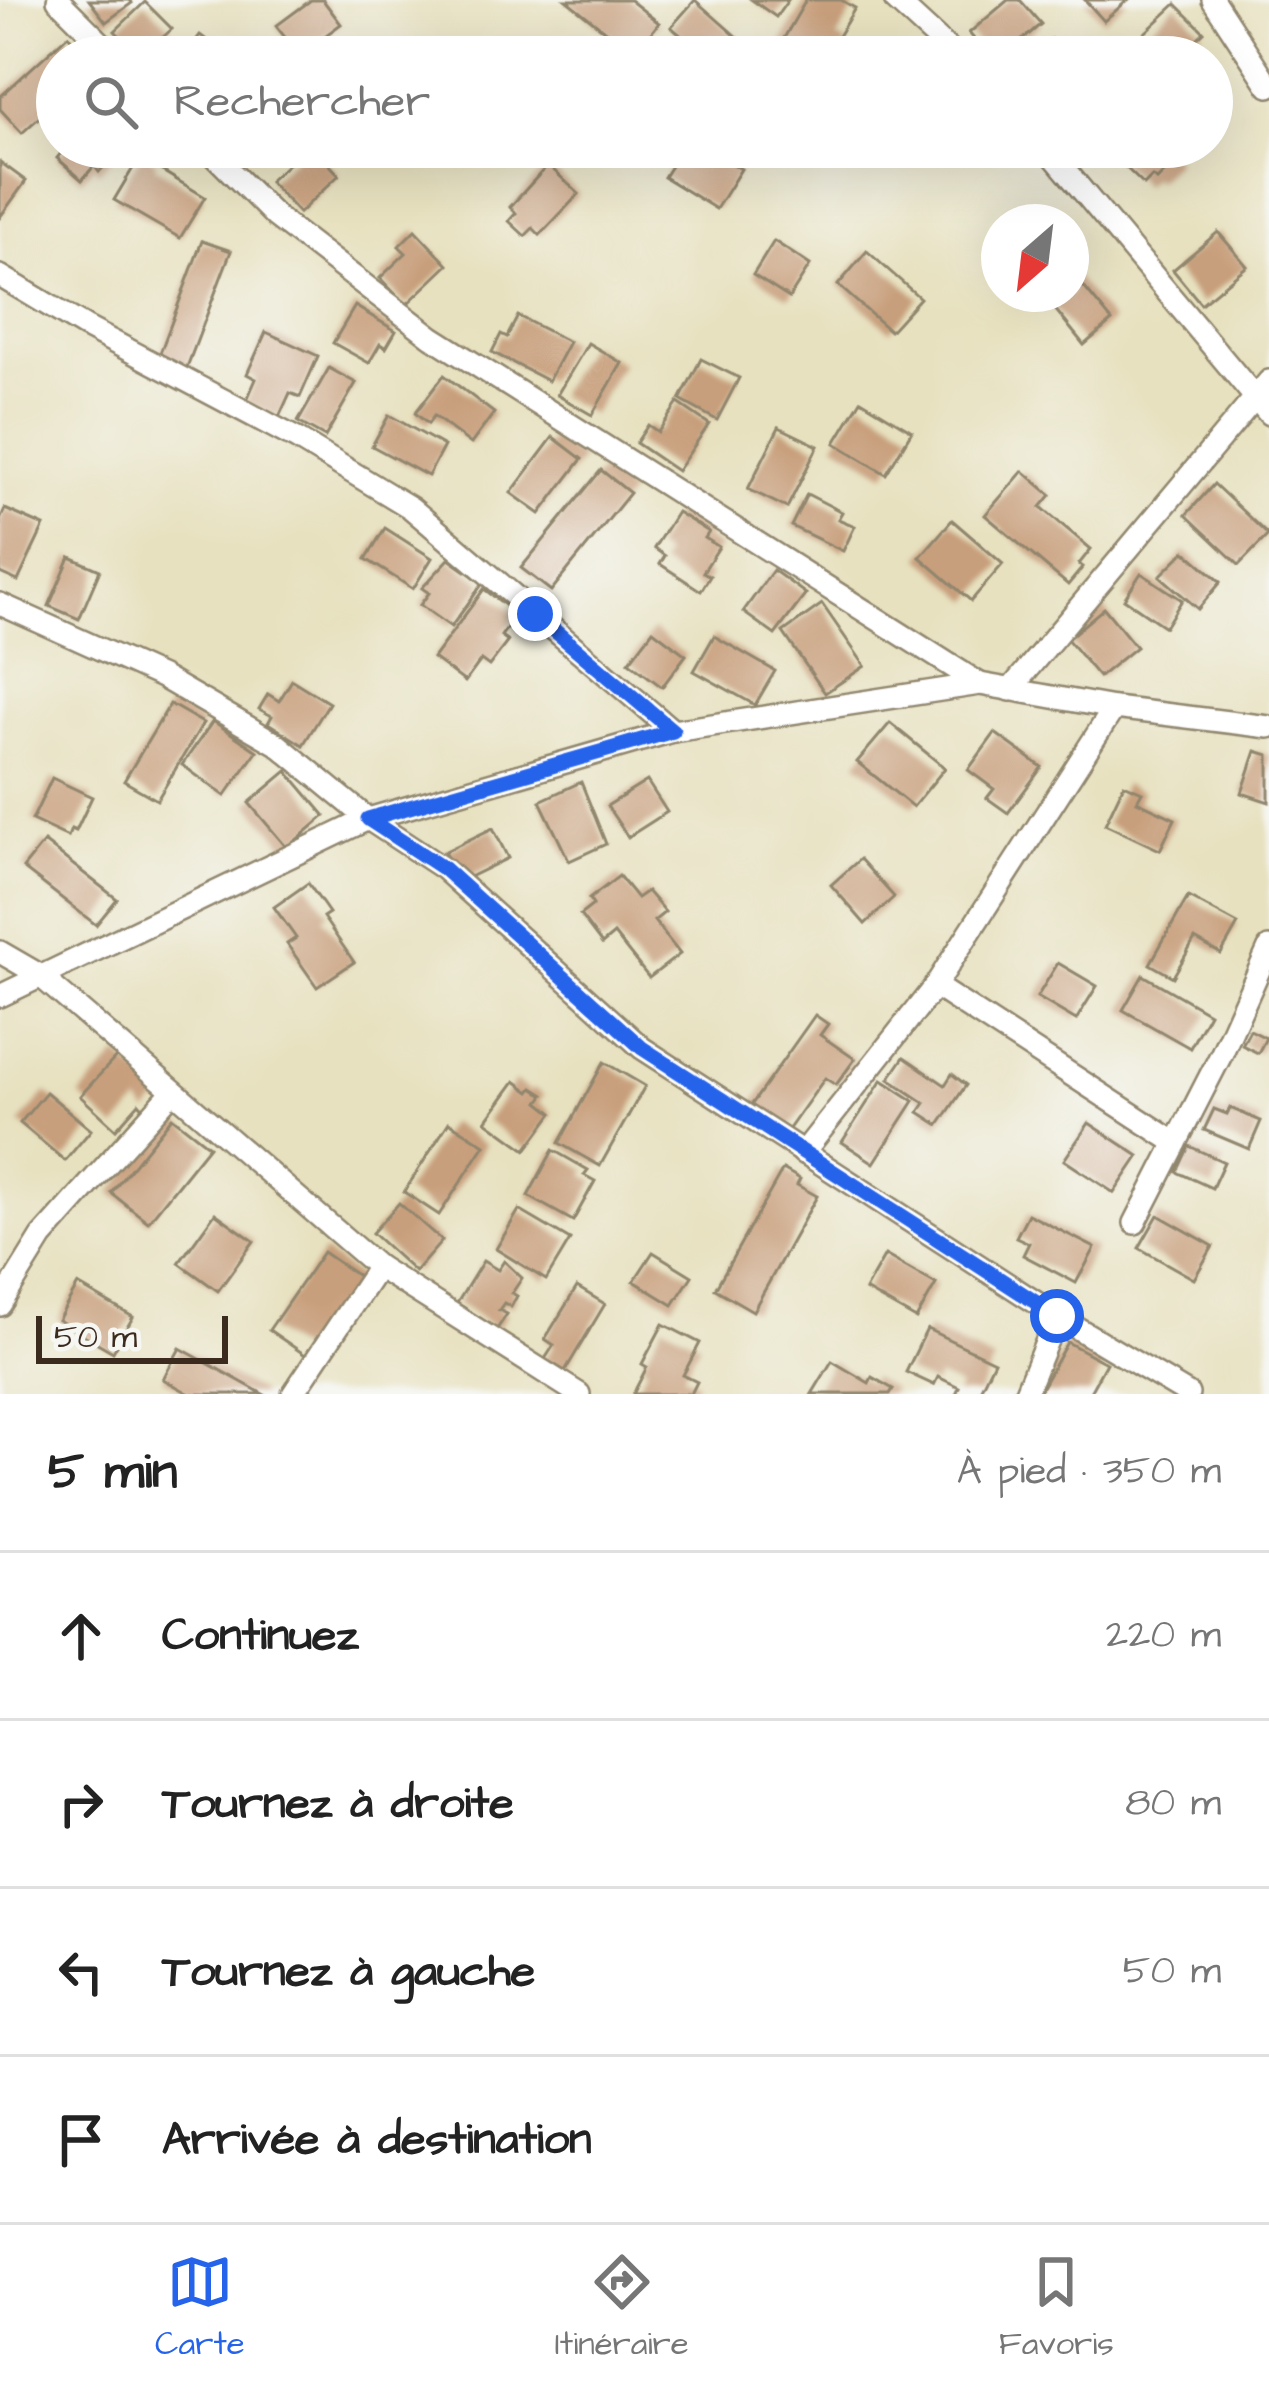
<!DOCTYPE html>
<html lang="fr">
<head>
<meta charset="utf-8">
<style>
	body { margin:0; font-family:"Architects Daughter",sans-serif; background:#f2f2f2; color:#222 }
	.compass { position:absolute; left:981px; top:204px; width:108px; height:108px; border-radius:50%; background:#fff; box-shadow:0 12px 48px #0002; rotate:208deg }
	.scale { position:absolute; left:36px; bottom:30px; width:192px; box-sizing:border-box; padding-left:12px; border:6px solid #3b2a1e; border-top:0; font-size:33px; line-height:42px; white-space:nowrap; color:#3b2a1e; -webkit-text-stroke:9px #f6f6f2; paint-order:stroke }
	.stop { position:absolute; width:36px; height:36px; margin:-27px; border:9px solid #2563eb; border-radius:50%; background:#fff }
	.stop.end { background:#2563eb; border-color:#fff; box-shadow:0 3px 12px #0008 }
	.list { margin:0; padding:0; list-style:none }
	h2 { display:flex; justify-content:space-between; align-items:center; height:156px; margin:0; padding:0 48px; font-size:51px }
	h2 small { font-size:39px; font-weight:400; color:#767676 }
	.list li { display:grid; grid-template-columns:78px 1fr auto; gap:36px; align-items:center; box-sizing:border-box; height:168px; padding:0 48px; border-top:3px solid #e0e0e0 }
	.list b { display:block; font-size:45px; white-space:nowrap }
	.list em { font-size:39px; font-style:normal; color:#767676 }
	.icon { flex:none; width:66px; height:66px; fill:none; stroke:currentColor; stroke-width:2; stroke-linecap:round; stroke-linejoin:round }
	.map { position:relative; flex:none; width:1269px; height:1394px; overflow:hidden }
	.search { position:absolute; background:#fff; box-shadow:0 12px 48px #0002; left:36px; right:36px; top:36px; height:132px; display:flex; align-items:center; gap:30px; box-sizing:border-box; padding:0 42px; border-radius:66px; color:#767676; font-size:45px }
	.sheet { height:828px; background:#fff }
	nav { display:flex; justify-content:space-around; align-items:center; box-sizing:border-box; height:168px; border-top:3px solid #e0e0e0; background:#fff; font-size:33px; color:#767676 }
	nav a { display:grid; justify-items:center; gap:6px }
	nav .on { color:#2563eb }
	.map>svg:first-child { display:block }
	.building { fill:#c89f7b }
	.lines { fill:none; stroke-linecap:round; stroke-linejoin:round }
	.minor-casing { stroke:#91866e; stroke-width:26 }
	.minor { stroke:#fff; stroke-width:21 }
	.route { stroke:#2563eb; stroke-width:15 }
</style>
</head>
<body>
<div class="map">
<svg width="1269" height="1394" viewBox="0 0 1269 1394">
	<rect width="100%" height="100%" fill="#f6f6f2"/>
	<filter id="ink" filterUnits="userSpaceOnUse"><feTurbulence type="fractalNoise" baseFrequency=".00833" numOctaves="2"/><feDisplacementMap in="SourceGraphic" scale="24" xChannelSelector="R" yChannelSelector="G"/><feConvolveMatrix kernelMatrix="1 2 1 2 8 2 1 2 1" color-interpolation-filters="sRGB"/></filter>
	<filter id="wash" filterUnits="userSpaceOnUse"><feTurbulence type="fractalNoise" baseFrequency=".004" numOctaves="4" result="noise"/><feDisplacementMap in="SourceGraphic" scale="48" xChannelSelector="R" yChannelSelector="G"/><feGaussianBlur stdDeviation="2.7" result="paint"/><feColorMatrix in="noise" values="0 0 0 0 0 0 0 0 0 0 0 0 0 0 0 0 0 1.4 0 .05"/><feComposite in="paint" operator="in"/></filter>
	<g filter="url(#wash)">
		<rect width="100%" height="100%" fill="#e7e1bf"/>
		<g id="blocks">
			<g class="building">
				<path d="M89,0H130L132,3L106,22Z"/>
				<path d="M311,0H323L341,24L299,55L276,26Z"/>
				<path d="M566,0H630L659,23L632,57H624L608,44L614,38Z"/>
				<path d="M695,0L738,38L722,57H706L671,27Z"/>
				<path d="M752,0H788L776,17Z"/>
				<path d="M806,0H841L855,8L837,38L847,43L838,57H800L780,45Z"/>
				<path d="M1008,0H1020L1041,24L1002,57H989L969,33Z"/>
				<path d="M1085,0H1128L1104,21Z"/>
				<path d="M145,2L172,29L141,57L115,31Z"/>
				<path d="M1176,4L1204,32L1178,57H1119Z"/>
				<path d="M68,35L88,57H57V101L22,133L0,109V97Z"/>
				<path d="M200,35L229,57H183Z"/>
				<path d="M1051,39L1068,57H1032Z"/>
				<path d="M595,42L609,57H578Z"/>
				<path d="M66,147H122L99,172L94,166L82,180L57,158Z"/>
				<path d="M307,147H313L339,175L299,213L269,181Z"/>
				<path d="M683,147H706L741,169L716,209L664,177Z"/>
				<path d="M1126,147H1179L1172,155L1177,160L1157,180L1152,177L1144,185L1116,158Z"/>
				<path d="M142,153L157,162L154,166L205,197L180,238L114,200Z"/>
				<path d="M0,162L26,181L0,217Z"/>
				<path d="M548,165L579,194L540,235L533,228L525,236L509,221L516,213L510,207Z"/>
				<path d="M415,230L448,265L406,305L380,278L406,253L399,246Z"/>
				<path d="M1218,232L1247,266L1201,304L1173,270Z"/>
				<path d="M202,241L231,251L184,375L156,364Z"/>
				<path d="M774,241L810,265L789,298L753,275Z"/>
				<path d="M867,251L920,298L890,331L838,285Z"/>
				<path d="M1074,275L1112,321L1084,345L1046,298L1051,294H1071Z"/>
				<path d="M355,306L396,331L386,348L380,344L369,363L333,343Z"/>
				<path d="M518,316L569,342L548,381L492,352L501,334L507,337Z"/>
				<path d="M266,332L318,356L300,397L290,393L279,417L246,402L256,379L247,374Z"/>
				<path d="M588,343L622,363L592,415L557,395Z"/>
				<path d="M701,359L739,378L717,420L680,400Z"/>
				<path d="M329,368L356,383L325,437L298,422Z"/>
				<path d="M444,375L494,413L471,444L434,416L428,424L415,413Z"/>
				<path d="M861,400L912,431L886,474L835,443Z"/>
				<path d="M678,403L709,424L677,471L636,443L648,425L658,432Z"/>
				<path d="M389,415L444,446L428,476L372,446Z"/>
				<path d="M779,427L818,446L787,508L748,489Z"/>
				<path d="M553,437L582,459L540,514L511,493Z"/>
				<path d="M601,470L630,493L551,591L521,568Z"/>
				<path d="M1023,471L1051,495L1041,507L1091,549L1079,564L1083,567L1068,585L985,515Z"/>
				<path d="M1214,484L1268,535L1239,565L1186,515Z"/>
				<path d="M807,494L842,512L838,519L855,526L843,551L791,526Z"/>
				<path d="M5,509L44,526L18,581L0,573V520Z"/>
				<path d="M677,512L709,532L705,538L719,547L703,572L710,576L701,591L660,564L665,556L654,548Z"/>
				<path d="M952,520L1003,564L971,601L920,557Z"/>
				<path d="M385,528L432,558L413,589L366,559Z"/>
				<path d="M1185,551L1221,582L1198,609L1160,576Z"/>
				<path d="M70,557L100,570L79,619L49,606Z"/>
				<path d="M449,559L483,583L451,627L420,605L429,593L422,588Z"/>
				<path d="M773,570L806,594L775,635L743,612Z"/>
				<path d="M1141,573L1182,600L1165,627L1124,599Z"/>
				<path d="M484,589L517,614L501,636L508,641L489,666L481,660L465,682L433,658Z"/>
				<path d="M822,604L865,666L825,693L783,632Z"/>
				<path d="M1104,608L1136,647L1099,677L1067,639Z"/>
				<path d="M653,630L686,655L662,687L629,662Z"/>
				<path d="M714,636L775,671L755,705L694,671Z"/>
				<path d="M292,680L329,703L303,745L268,723L272,716L259,709L268,694L279,701Z"/>
				<path d="M170,704L203,723L157,800L124,781Z"/>
				<path d="M213,721L257,751L225,796L182,765Z"/>
				<path d="M890,723L945,768L913,807L857,762Z"/>
				<path d="M995,733L1042,767L1008,813L987,798L994,789L968,770Z"/>
				<path d="M1256,751L1269,755V802L1242,793Z"/>
				<path d="M287,771L325,816L287,848L249,803Z"/>
				<path d="M52,778L92,797L76,831L71,829L68,837L32,820Z"/>
				<path d="M647,781L667,812L628,837L607,806Z"/>
				<path d="M581,782L606,844L569,861L540,801Z"/>
				<path d="M1124,784L1142,792L1137,801L1175,819L1160,850L1105,824Z"/>
				<path d="M493,828L508,858L459,882L444,852Z"/>
				<path d="M44,842L117,899L96,925L23,868Z"/>
				<path d="M860,859L894,897L865,924L831,885Z"/>
				<path d="M619,876L637,898L647,891L665,912L654,921L680,954L649,978L614,934L602,944L580,915L593,905L589,899Z"/>
				<path d="M308,883L329,913L323,917L354,962L317,987L287,944L296,938L274,907Z"/>
				<path d="M1188,897L1238,924L1221,954L1195,939L1173,977L1150,964Z"/>
				<path d="M1058,963L1097,986L1076,1020L1037,997Z"/>
				<path d="M1143,975L1209,1013L1190,1048L1123,1010Z"/>
				<path d="M815,1015L828,1024L820,1035L855,1059L836,1085L825,1078L786,1133L750,1107Z"/>
				<path d="M1250,1030L1266,1038L1258,1053L1242,1045Z"/>
				<path d="M118,1055L163,1096L148,1113L139,1103L116,1129L80,1096Z"/>
				<path d="M904,1057L945,1085L952,1074L966,1085L939,1125L919,1112L925,1103L889,1079Z"/>
				<path d="M604,1062L645,1086L600,1166L559,1143Z"/>
				<path d="M882,1080L914,1101L874,1163L842,1142Z"/>
				<path d="M515,1081L530,1092L533,1088L544,1095L539,1102L553,1113L526,1150L486,1121Z"/>
				<path d="M46,1092L91,1130L65,1161L20,1123Z"/>
				<path d="M1230,1108L1261,1121L1249,1149L1204,1130L1214,1109L1227,1114Z"/>
				<path d="M172,1117L209,1146L148,1222L111,1193Z"/>
				<path d="M449,1122L485,1145L439,1215L404,1192Z"/>
				<path d="M1089,1123L1139,1156L1114,1193L1064,1160Z"/>
				<path d="M1189,1146L1224,1162L1212,1188L1177,1172Z"/>
				<path d="M553,1150L588,1170L584,1175L595,1181L573,1221L528,1196Z"/>
				<path d="M783,1169L800,1179L797,1185L817,1196L753,1311L715,1289Z"/>
				<path d="M399,1203L442,1241L415,1272L372,1233Z"/>
				<path d="M519,1210L570,1240L546,1280L496,1249Z"/>
				<path d="M215,1213L254,1241L218,1291L179,1263Z"/>
				<path d="M1028,1214L1095,1248L1076,1283L1023,1255L1029,1243L1016,1237Z"/>
				<path d="M1158,1215L1213,1246L1194,1279L1139,1248Z"/>
				<path d="M323,1252L365,1281L311,1359L269,1330Z"/>
				<path d="M653,1252L692,1276L673,1305L634,1281Z"/>
				<path d="M885,1255L936,1284L916,1319L865,1290Z"/>
				<path d="M483,1261L498,1270L504,1261L522,1278L512,1293L517,1296L511,1307L504,1303L499,1310L507,1314L497,1329L457,1303Z"/>
				<path d="M78,1285L133,1317L113,1352L58,1320Z"/>
				<path d="M577,1287L605,1304L565,1371L545,1359L554,1345L545,1339Z"/>
				<path d="M663,1324L700,1343L683,1375L697,1382L691,1394H633L647,1367L642,1364Z"/>
				<path d="M927,1329L994,1361L978,1394H956L959,1387L938,1377L934,1385L906,1372Z"/>
				<path d="M1067,1342L1106,1363L1089,1394H1038Z"/>
				<path d="M180,1348L263,1394H190L163,1379Z"/>
				<path d="M832,1361L869,1383L872,1377L893,1389L890,1394H812Z"/>
			</g>
		</g>
	</g>
	<g filter="url(#ink)">
		<use href="#blocks" fill-opacity="0" stroke="#91866e" stroke-width="3"/>
		<g class="lines">
			<defs>
				<g id="minor">
					<path d="M58,0L115,57"/>
					<path d="M895,0L957,57"/>
					<path d="M1213,0L1269,86"/>
					<path d="M206,147L276,217L432,337L980,684"/>
					<path d="M1046,147L1269,414"/>
					<path d="M0,276L85,327L297,439L411,508L673,731"/>
					<path d="M0,604L162,677L277,744L368,819L444,869L642,1048L1057,1316"/>
					<path d="M1010,690L1269,381"/>
					<path d="M0,952L38,974L378,1267L579,1394"/>
					<path d="M935,986L1176,1143"/>
					<path d="M0,996L368,819L673,731L980,684L1114,708L1269,727"/>
					<path d="M803,1153L935,986L1114,708"/>
					<path d="M1135,1223L1222,1053L1269,948"/>
					<path d="M0,1305L42,1237L173,1091"/>
					<path d="M293,1394L378,1267"/>
					<path d="M1025,1394L1057,1316L1188,1394"/>
				</g>
			</defs>
			<use href="#minor" class="minor-casing"/>
			<use href="#minor" class="minor"/>
		</g>
	</g>
	<g class="lines" filter="url(#ink)">
		<path class="route" d="M535,614L673,731L368,819L444,869L642,1048L1057,1316"/>
	</g>
</svg>
<svg class="compass" viewBox="-18 -18 36 36"><path d="M0-13l5 13h-10z" fill="#e53935"/><path d="M0 13l5-13h-10z" fill="#767676"/></svg>
<div class="scale">50 m</div>
<div class="stop" style="left:1057px;top:1316px"></div>
<div class="stop end" style="left:535px;top:614px"></div>
<div class="search"><svg class="icon" aria-label="search" viewBox="0 0 24 24"><circle cx="10" cy="10" r="6"/><path d="M15 15l6 6"/></svg>Rechercher</div>
</div>
<section class="sheet">
<h2>5 min<small>À pied · 350 m</small></h2>
<ul class="list">
<li><svg class="icon" aria-label="ahead" viewBox="0 0 24 24"><path d="M12 20V5M6 11l6-6 6 6"/></svg><div><b>Continuez</b></div><em>220 m</em></li>
<li><svg class="icon" aria-label="right" viewBox="0 0 24 24"><path d="M7 20v-9h11M14 6l5 5-5 5"/></svg><div><b>Tournez à droite</b></div><em>80 m</em></li>
<li><svg class="icon" aria-label="left" viewBox="0 0 24 24"><path d="M17 20v-9H6M10 6l-5 5 5 5"/></svg><div><b>Tournez à gauche</b></div><em>50 m</em></li>
<li><svg class="icon" aria-label="arrive" viewBox="0 0 24 24"><path d="M6 21V4h12l-3 4 3 4H6"/></svg><div><b>Arrivée à destination</b></div></li>
</ul>
</section>
<nav>
<a class="on"><svg class="icon" aria-label="map" viewBox="0 0 24 24"><path d="M3 6l6-2 6 2 6-2v14l-6 2-6-2-6 2zM9 4v14M15 6v14"/></svg>Carte</a>
<a><svg class="icon" aria-label="directions" viewBox="0 0 24 24"><path d="M12 3l9 9-9 9-9-9zM9 14v-3h6M13 9l2 2-2 2"/></svg>Itinéraire</a>
<a><svg class="icon" aria-label="saved" viewBox="0 0 24 24"><path d="M7 4h10v16l-5-4-5 4z"/></svg>Favoris</a>
</nav>
</body>
</html>
